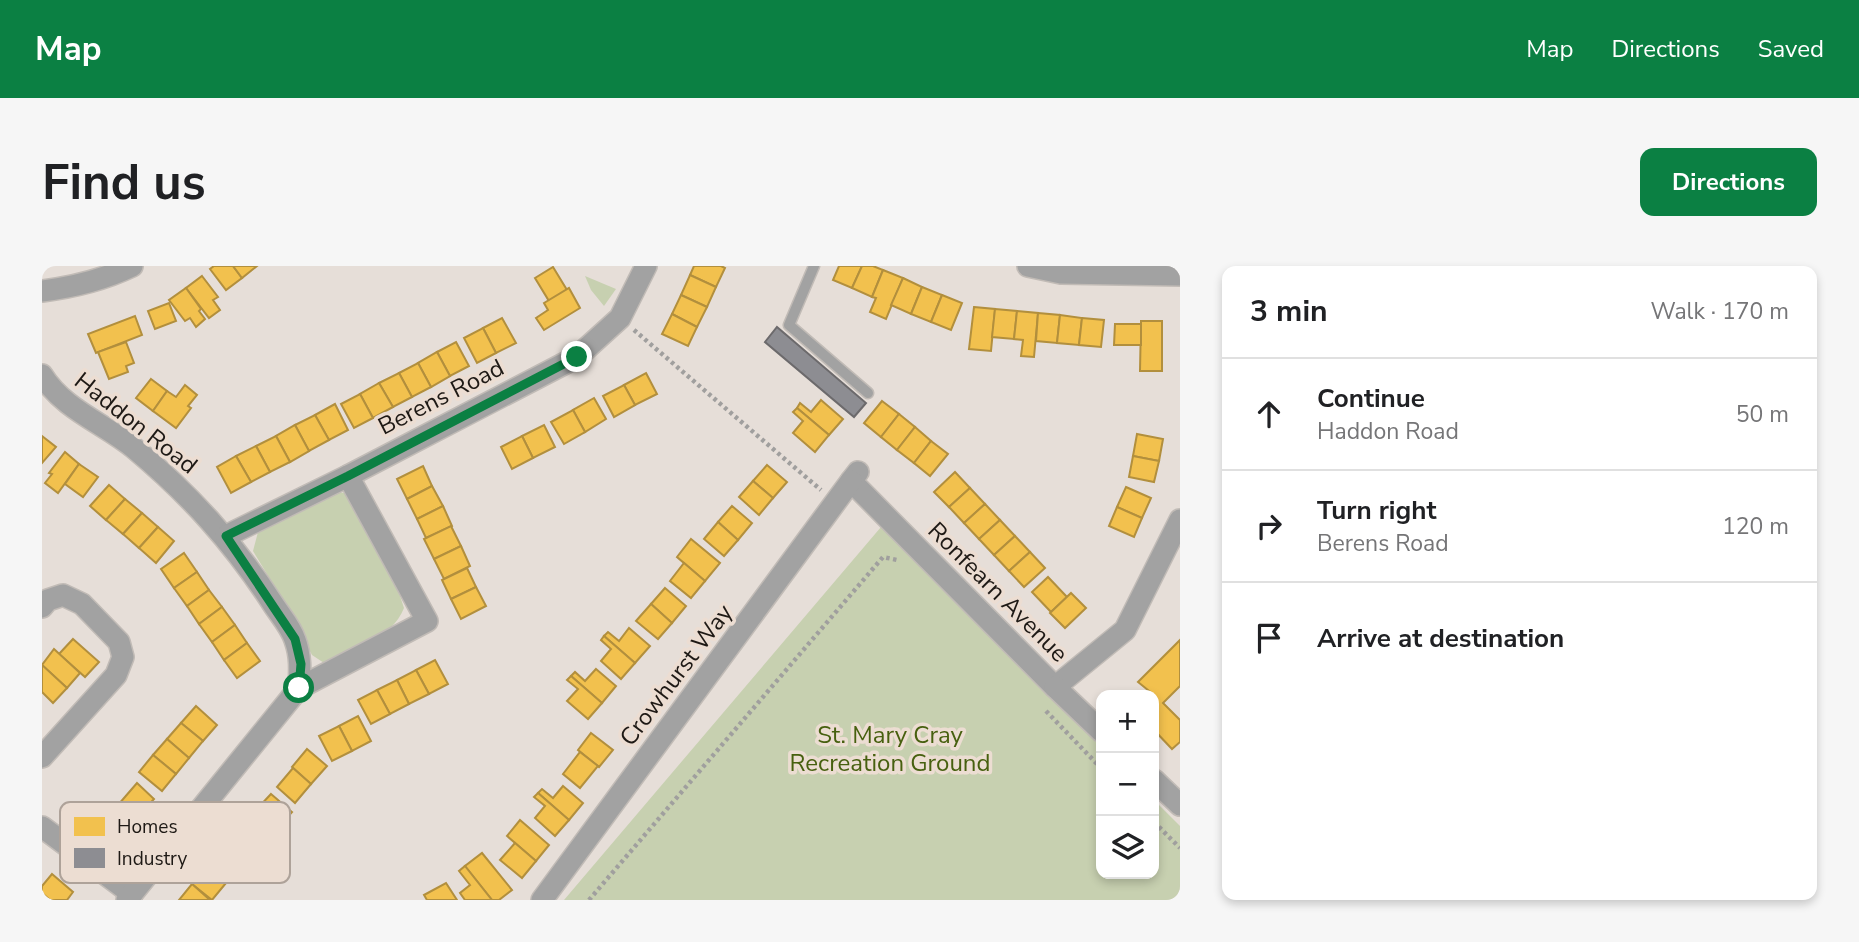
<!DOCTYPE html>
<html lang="en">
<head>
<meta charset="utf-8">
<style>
	body { margin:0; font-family:"Nunito Sans",sans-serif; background:#f6f6f6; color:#202124 }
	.controls { position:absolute; right:21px; bottom:21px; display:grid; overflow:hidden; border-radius:14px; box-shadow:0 4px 10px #0003 }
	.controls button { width:63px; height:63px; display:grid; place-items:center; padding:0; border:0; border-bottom:2px solid #e0e0e0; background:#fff; color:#202124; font:35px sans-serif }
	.stop { position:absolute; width:21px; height:21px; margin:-16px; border:5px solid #0b8043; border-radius:50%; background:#fff }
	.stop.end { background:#0b8043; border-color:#fff; box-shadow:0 2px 7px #0008 }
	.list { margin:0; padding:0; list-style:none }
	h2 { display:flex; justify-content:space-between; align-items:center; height:91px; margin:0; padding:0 28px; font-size:30px }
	h2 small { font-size:23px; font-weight:400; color:#757577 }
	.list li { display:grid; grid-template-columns:46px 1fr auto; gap:21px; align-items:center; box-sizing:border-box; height:112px; padding:0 28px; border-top:2px solid #e0e0e0 }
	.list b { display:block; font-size:26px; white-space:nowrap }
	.list p { margin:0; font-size:23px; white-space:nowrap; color:#757577 }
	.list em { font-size:23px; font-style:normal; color:#757577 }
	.icon { flex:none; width:38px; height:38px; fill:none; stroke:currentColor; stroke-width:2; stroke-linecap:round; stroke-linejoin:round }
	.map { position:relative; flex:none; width:1138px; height:634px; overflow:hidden; border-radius:14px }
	header { display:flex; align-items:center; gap:42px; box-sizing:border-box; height:98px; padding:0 35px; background:#0b8043; color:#fff }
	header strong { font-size:33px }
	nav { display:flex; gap:38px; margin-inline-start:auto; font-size:24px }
	.intro { display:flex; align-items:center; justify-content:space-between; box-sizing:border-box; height:168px; padding:0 42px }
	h1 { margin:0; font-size:49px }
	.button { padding:18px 32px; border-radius:14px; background:#0b8043; color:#fff; font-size:24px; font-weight:700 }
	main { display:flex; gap:42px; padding:0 42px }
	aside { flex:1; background:#fff; border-radius:14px; box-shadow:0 4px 10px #0003 }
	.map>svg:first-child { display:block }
	.green { fill:#c7d0b0 }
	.homes { fill:#f2c14e; stroke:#b28f3d; stroke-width:2 }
	.industry { fill:#8d8d92; stroke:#6c6a6c; stroke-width:2 }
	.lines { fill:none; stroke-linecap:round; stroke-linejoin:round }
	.lane-casing { stroke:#c1bbb6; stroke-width:13 }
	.street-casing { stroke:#c1bbb6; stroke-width:24 }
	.path { stroke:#a09f9e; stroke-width:4.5; stroke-dasharray:3.5 3.5; stroke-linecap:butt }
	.lane { stroke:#a2a2a2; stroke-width:10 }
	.street { stroke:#a2a2a2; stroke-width:21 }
	.route { stroke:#0b8043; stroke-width:9 }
	.labels { text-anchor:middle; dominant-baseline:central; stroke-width:7; stroke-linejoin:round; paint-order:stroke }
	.street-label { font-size:24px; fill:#1e1915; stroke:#ecddd2 }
	.park-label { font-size:24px; fill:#47600f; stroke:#ecddd2 }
	.key { fill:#ecddd2; stroke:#aea299; stroke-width:2 }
	.key-label { font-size:19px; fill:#1e1915 }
</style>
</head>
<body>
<header>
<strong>Map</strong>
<nav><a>Map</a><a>Directions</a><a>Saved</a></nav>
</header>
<div class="intro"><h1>Find us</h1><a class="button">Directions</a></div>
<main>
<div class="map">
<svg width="1138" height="634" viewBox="0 0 1138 634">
	<rect width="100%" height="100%" fill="#e6ded8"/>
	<g class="green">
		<path d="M543,10L574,23L562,40L549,24Z"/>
		<path d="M295,226L303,227L311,232L358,330L362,342C350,373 310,383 282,397L270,389L247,344L211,285L216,266L226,259Z"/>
		<path d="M839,261L1059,481V608H1112V534L1138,560V634H522Z"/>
	</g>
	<g class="homes">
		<path d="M172,0H191L200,12L184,24L168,3Z"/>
		<path d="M191,0H215L200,12Z"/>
		<path d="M652,0H679L683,2L674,21L648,9Z"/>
		<path d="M797,0H820L810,22L791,14Z"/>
		<path d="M820,0H831L841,4L830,31L810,22Z"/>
		<path d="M511,1L525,24L507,35L493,12Z"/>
		<path d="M841,4L861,12L844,53L828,46L834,32L830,31Z"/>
		<path d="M648,9L674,21L665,41L639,29Z"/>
		<path d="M160,10L176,31L171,34L178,44L167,52L144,22Z"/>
		<path d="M861,12L880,21L869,48L849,39Z"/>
		<path d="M880,21L900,29L889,56L869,48Z"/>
		<path d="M144,22L159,43L157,45L163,53L154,61L148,52L143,55L127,34Z"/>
		<path d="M527,22L538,42L502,64L494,52L506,44L502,37Z"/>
		<path d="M639,29L665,41L655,61L630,48Z"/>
		<path d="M900,29L920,37L909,64L889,56Z"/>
		<path d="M127,37L134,55L113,63L106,45Z"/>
		<path d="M932,41L953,43L949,85L927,83Z"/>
		<path d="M953,43L975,45L972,73L950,71Z"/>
		<path d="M975,45L996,47L992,91L979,90L981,74L972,73Z"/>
		<path d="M996,47L1018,49L1015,77L994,75Z"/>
		<path d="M630,48L655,61L646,80L620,68Z"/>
		<path d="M1018,49L1040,52L1037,79L1015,77Z"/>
		<path d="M93,50L100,69L54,87L46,68Z"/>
		<path d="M460,52L474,77L454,87L441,62Z"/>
		<path d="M1040,52L1062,54L1059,81L1037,79Z"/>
		<path d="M1099,55H1120V105H1098Z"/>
		<path d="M1073,58H1099V79H1072Z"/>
		<path d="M441,62L454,87L435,97L422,72Z"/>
		<path d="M84,76L92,97L84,100L86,106L67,113L56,86Z"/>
		<path d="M414,76L427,100L408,110L395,86Z"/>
		<path d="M395,86L408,110L389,121L376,97Z"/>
		<path d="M376,97L389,121L370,131L357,107Z"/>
		<path d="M357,107L370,131L351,141L337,117Z"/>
		<path d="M604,107L615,128L593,139L582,119Z"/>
		<path d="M109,113L125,125L111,145L94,132Z"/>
		<path d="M337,117L351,141L331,152L318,128Z"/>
		<path d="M143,119L155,129L146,140L149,142L134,162L111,145L125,125L134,131Z"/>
		<path d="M582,119L593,139L572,151L561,130Z"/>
		<path d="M318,128L331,152L312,162L299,138Z"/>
		<path d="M552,132L564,153L543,166L531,144Z"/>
		<path d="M779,134L801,153L787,169L755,142L758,137L769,146Z"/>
		<path d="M840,135L857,148L839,171L822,157Z"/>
		<path d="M293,138L306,164L287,174L273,149Z"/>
		<path d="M755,142L787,169L773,186L751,167L761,155L751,146Z"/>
		<path d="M531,144L543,166L522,178L509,156Z"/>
		<path d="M857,148L873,161L855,184L839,171Z"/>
		<path d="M273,149L287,174L267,185L253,159Z"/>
		<path d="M253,159L267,185L248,196L234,170Z"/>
		<path d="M502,159L513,181L491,192L480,170Z"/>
		<path d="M873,161L889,175L872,197L855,184Z"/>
		<path d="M1095,168L1121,173L1117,195L1091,190Z"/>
		<path d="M0,170L14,181L0,197Z"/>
		<path d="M234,170L248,196L228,206L214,180Z"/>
		<path d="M480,170L491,192L470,203L459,181Z"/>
		<path d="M889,175L906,188L888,210L872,197Z"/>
		<path d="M214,180L228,206L209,216L194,190Z"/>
		<path d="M23,186L37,198L16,227L3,217L10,208L7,207Z"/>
		<path d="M194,190L209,216L189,227L175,201Z"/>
		<path d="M1091,190L1117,195L1112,216L1087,211Z"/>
		<path d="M37,198L56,211L41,231L23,218Z"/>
		<path d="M725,199L745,216L731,232L711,215Z"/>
		<path d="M381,200L390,220L365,233L355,213Z"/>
		<path d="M913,206L928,222L907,241L892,226Z"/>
		<path d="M711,215L731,232L717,249L697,231Z"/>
		<path d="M67,219L83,233L64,254L48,240Z"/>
		<path d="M390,220L401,240L375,253L365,233Z"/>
		<path d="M1084,221L1109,232L1100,252L1075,241Z"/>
		<path d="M928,222L943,238L922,257L907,241Z"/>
		<path d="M83,233L100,247L81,268L64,254Z"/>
		<path d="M943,238L958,254L937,273L922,257Z"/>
		<path d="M401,240L410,260L384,272L375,253Z"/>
		<path d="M690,240L710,257L696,274L676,256Z"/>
		<path d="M1075,241L1100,252L1092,271L1067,260Z"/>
		<path d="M100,247L116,261L97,282L81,268Z"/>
		<path d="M958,254L973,270L952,289L937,273Z"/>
		<path d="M676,256L696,274L682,290L662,273Z"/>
		<path d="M409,260L419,280L392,293L382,273Z"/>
		<path d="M116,261L132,275L114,297L97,282Z"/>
		<path d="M973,270L988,286L967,305L952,289Z"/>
		<path d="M649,273L678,297L663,315L635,291Z"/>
		<path d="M419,280L428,300L402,313L392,293Z"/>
		<path d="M988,286L1003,302L982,321L967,305Z"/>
		<path d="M142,287L155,306L132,322L119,303Z"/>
		<path d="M642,297L663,315L649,332L628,315Z"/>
		<path d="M425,302L434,321L409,333L400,314Z"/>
		<path d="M155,306L167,324L145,340L132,322Z"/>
		<path d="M1006,311L1025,331L1009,346L990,326Z"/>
		<path d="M434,321L444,340L419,353L409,333Z"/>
		<path d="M623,322L644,340L630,357L609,338Z"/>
		<path d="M167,324L180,341L157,358L145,340Z"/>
		<path d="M1029,327L1044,342L1023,362L1008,347Z"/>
		<path d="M609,338L630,357L616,373L594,355Z"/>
		<path d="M180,341L193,359L170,376L157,358Z"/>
		<path d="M193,359L205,377L182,394L170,376Z"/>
		<path d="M587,362L608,380L593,397L562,370L566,366L577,375Z"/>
		<path d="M562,370L593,397L579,413L559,395L569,383L559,374Z"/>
		<path d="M31,373L57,396L43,411L17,388Z"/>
		<path d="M1138,374V420L1121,437L1138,454V476L1130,483L1112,464V429L1096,416Z"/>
		<path d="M205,377L218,395L195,412L182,394Z"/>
		<path d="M12,383L38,407L25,422L0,399Z"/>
		<path d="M393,394L406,418L387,428L374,404Z"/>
		<path d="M0,399L25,422L11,437L0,426Z"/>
		<path d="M554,403L574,420L560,437L529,410L533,406L543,415Z"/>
		<path d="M374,404L387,428L367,438L355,414Z"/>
		<path d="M529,410L560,437L546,453L525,435L536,423L525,414Z"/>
		<path d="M355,414L367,438L348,448L335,424Z"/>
		<path d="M335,424L348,448L329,458L316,434Z"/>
		<path d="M154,440L175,459L161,475L139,457Z"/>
		<path d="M316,450L329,475L310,485L297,460Z"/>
		<path d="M139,457L161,475L147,492L125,473Z"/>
		<path d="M297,460L310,485L290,495L277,470Z"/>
		<path d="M549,467L571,484L557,501L536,484Z"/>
		<path d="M125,473L147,492L134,508L111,489Z"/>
		<path d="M265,483L285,500L269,518L250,501Z"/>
		<path d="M538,486L556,500L538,522L521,508Z"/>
		<path d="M111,489L134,508L120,525L97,506Z"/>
		<path d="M251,502L269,518L253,537L235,521Z"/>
		<path d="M95,517L112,533L93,554L76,539Z"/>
		<path d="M521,520L541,537L527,554L496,527L500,523L511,532Z"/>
		<path d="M496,527L527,554L513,570L493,552L503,540L492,531Z"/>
		<path d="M229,528L250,546L235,563L214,544Z"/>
		<path d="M478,554L507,579L494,595L465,570Z"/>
		<path d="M473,577L494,595L480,612L458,594Z"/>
		<path d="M440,587L470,624L457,634H450L423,600Z"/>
		<path d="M166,600L184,617L170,634L150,618Z"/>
		<path d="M423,600L450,634H423L418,627L428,619L417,605Z"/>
		<path d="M10,608L31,626L25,634H8L0,627V620Z"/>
		<path d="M404,617L415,634H385L382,629Z"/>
		<path d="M150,618L168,634H137Z"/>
	</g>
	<path class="industry" d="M735,61L824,137L812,151L723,76Z"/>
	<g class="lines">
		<defs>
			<path id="lane" d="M772,0L747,59L826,127"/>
			<g id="street">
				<path d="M986,0L1019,7L1138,9"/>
				<path d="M0,25C32,21 61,14 90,0"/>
				<path d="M0,109C21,143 61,157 92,182C148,229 191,276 231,338C238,349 249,361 253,374C259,390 258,405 257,422"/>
				<path d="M816,206L809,215L1013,421L1083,364L1138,254"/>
				<path d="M184,270L306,210L535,91L578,52L604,0"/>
				<path d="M0,341L6,334L21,329L40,338L77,376L81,391L74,409L0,491"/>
				<path d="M1013,421L1059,465"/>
				<path d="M1112,514L1138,539"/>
				<path d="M0,561L90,628"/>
				<path d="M85,634L257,422L385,355L306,210"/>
				<path d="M500,634L809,215"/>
			</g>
		</defs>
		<use href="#lane" class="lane-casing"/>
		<use href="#street" class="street-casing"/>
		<g class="path">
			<path d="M592,64L779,224"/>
			<path d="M1004,445L1059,502"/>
			<path d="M1112,556L1138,582"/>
			<path d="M547,634L841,291L855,294"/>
		</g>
		<use href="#lane" class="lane"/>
		<use href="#street" class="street"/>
	</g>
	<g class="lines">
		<path class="route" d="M257,422L259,398L253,373L184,270L306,210L535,91"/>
	</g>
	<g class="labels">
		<g class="street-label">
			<text transform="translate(399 131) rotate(-27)">Berens Road</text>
			<text transform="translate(94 157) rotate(38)">Haddon Road</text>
			<text transform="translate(956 326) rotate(45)">Ronfearn Avenue</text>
			<text transform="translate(634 409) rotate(-53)">Crowhurst Way</text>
		</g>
		<g class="park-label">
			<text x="848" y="469">St. Mary Cray<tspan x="848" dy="28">Recreation Ground</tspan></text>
		</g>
	</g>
	<rect x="18" y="536" width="230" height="81" rx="10" class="key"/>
	<rect x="32" y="551" width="31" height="19" fill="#f2c14e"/>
	<rect x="32" y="582" width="31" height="20" fill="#8d8d92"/>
	<g class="key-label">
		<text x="75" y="567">Homes</text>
		<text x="75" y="599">Industry</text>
	</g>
</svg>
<div class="controls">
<button>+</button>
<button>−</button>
<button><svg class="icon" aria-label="layers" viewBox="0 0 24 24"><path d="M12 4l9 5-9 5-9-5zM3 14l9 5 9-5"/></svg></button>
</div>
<div class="stop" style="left:257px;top:422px"></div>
<div class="stop end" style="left:535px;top:91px"></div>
</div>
<aside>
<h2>3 min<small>Walk · 170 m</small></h2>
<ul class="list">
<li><svg class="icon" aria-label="ahead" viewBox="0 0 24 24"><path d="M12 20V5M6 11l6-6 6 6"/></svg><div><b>Continue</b><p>Haddon Road</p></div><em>50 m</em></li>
<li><svg class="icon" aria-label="right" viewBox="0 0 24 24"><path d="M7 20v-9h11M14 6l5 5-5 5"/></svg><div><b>Turn right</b><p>Berens Road</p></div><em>120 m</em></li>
<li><svg class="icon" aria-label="arrive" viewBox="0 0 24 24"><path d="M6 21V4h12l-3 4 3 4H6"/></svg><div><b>Arrive at destination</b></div></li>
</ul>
</aside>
</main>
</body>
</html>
